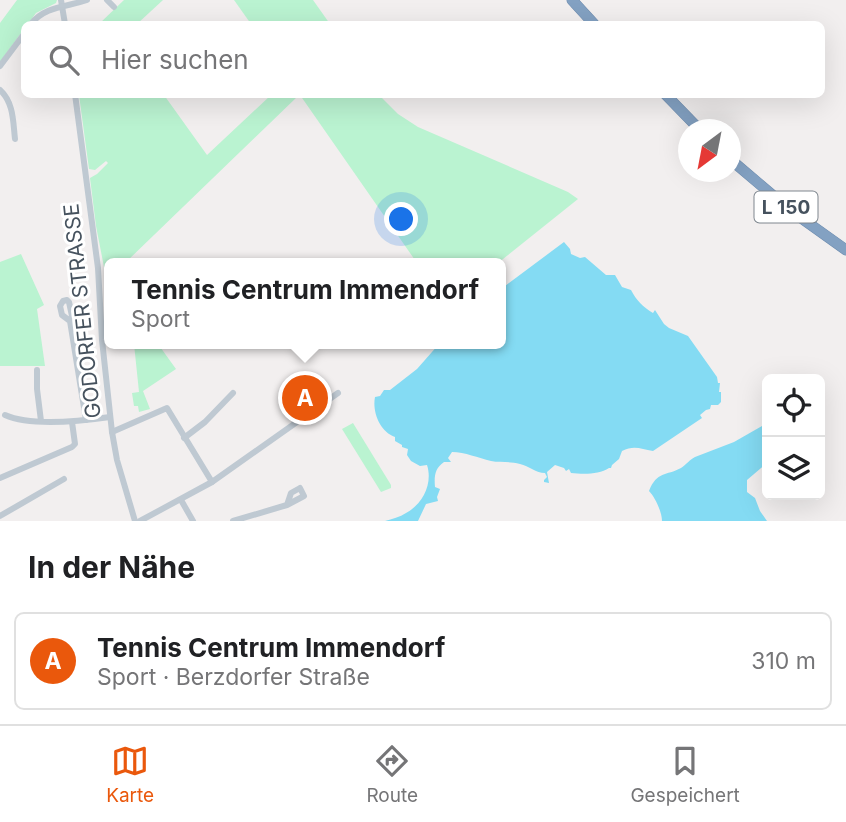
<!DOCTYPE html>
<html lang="de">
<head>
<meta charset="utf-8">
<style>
	body { margin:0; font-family:Inter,sans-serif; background:#f6f6f6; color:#202124 }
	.controls { position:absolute; right:21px; bottom:21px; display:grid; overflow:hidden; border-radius:10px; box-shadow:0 7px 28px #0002 }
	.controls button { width:63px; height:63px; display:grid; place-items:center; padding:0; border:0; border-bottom:2px solid #e0e0e0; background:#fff; color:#202124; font:35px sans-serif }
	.compass { position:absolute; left:678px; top:119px; width:63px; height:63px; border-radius:50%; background:#fff; box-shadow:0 7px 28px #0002; rotate:212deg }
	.you { position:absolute; left:402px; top:220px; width:24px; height:24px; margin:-18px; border:5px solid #fff; border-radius:50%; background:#1a73e8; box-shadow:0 0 0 10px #1a73e833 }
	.badge { display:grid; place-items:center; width:46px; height:46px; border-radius:50%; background:#ea580c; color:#fff; font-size:23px; font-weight:700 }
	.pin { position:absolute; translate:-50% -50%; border:4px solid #fff; box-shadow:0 2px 7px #0006 }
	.popup { position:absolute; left:104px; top:258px; width:402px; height:91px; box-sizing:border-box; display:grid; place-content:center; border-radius:10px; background:#fff; filter:drop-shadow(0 2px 5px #0005); font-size:23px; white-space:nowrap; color:#757577 }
	.popup b { font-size:26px; color:#202124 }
	.popup::after { content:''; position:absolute; left:50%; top:100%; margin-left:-14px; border:14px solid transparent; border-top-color:#fff }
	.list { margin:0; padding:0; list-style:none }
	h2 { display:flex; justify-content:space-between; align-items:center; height:91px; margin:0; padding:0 28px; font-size:30px }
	h2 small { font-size:23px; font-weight:400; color:#757577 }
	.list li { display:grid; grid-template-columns:46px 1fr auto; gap:21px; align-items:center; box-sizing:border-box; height:98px; margin:0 14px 14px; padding:0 14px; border:2px solid #e0e0e0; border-radius:10px }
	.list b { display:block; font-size:26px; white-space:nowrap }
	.list p { margin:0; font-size:23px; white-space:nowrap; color:#757577 }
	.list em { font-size:23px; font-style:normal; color:#757577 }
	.icon { flex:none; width:38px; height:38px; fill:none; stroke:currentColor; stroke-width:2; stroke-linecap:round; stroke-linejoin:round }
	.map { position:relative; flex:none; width:846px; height:521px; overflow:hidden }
	.search { position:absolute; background:#fff; box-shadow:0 7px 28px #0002; left:21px; right:21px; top:21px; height:77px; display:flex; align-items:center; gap:18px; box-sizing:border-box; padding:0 24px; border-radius:10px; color:#757577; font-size:26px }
	.sheet { height:203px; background:#fff }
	nav { display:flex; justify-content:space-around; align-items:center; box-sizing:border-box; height:98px; border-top:2px solid #e0e0e0; background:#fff; font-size:19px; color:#757577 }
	nav a { display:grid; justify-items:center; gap:4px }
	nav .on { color:#ea580c }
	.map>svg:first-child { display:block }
	.green { fill:#baf3d1 }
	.water { fill:#84dbf3 }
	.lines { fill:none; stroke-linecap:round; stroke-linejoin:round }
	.highway-casing { stroke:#6e8cae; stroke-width:11 }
	.minor { stroke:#bfc9d2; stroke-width:6 }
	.highway { stroke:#83a1c2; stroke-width:10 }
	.labels { text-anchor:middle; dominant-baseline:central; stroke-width:6; stroke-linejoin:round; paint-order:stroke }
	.shield { fill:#fff; stroke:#7e868e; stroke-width:2 }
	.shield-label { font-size:19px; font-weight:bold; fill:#46525e }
	.street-label { font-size:21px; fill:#46525e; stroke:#fff }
</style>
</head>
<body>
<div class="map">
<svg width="846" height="521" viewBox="0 0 846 521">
	<rect width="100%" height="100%" fill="#f2efef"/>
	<g class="green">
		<path d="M17,0H57L56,3L36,13L28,24H24V29L0,62V23Z"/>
		<path d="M124,0H163L137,24H99Z"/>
		<path d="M234,0H313L330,24H251Z"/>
		<path d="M79,95H164L207,155L271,95H296L297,97L125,263H109V309H106L104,267L96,226L90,178L97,174L108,163L106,161L95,170L89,169Z"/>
		<path d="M300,95H379L398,114L418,127L568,192L578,199L498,263H417Z"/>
		<path d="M21,254L44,305L37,309L45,366H0V262Z"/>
		<path d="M134,344H158L176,369L143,391L150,409L139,412L138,406H134L132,393L139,392Z"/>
		<path d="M353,423L391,485V488L381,492L342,429Z"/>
	</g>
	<g class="water">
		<path d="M564,242L570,249L571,254L580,258L585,257L606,275H615L622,287L631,290C636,300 643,307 653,313L655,310L664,324L669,328L688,336L717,377L718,383H720L719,392H721V402L718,405H711L710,409L706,410L700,415L702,418L653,451C641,449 634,445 622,451L619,459L612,465L611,468H609C599,475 582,474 571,473L569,469L566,471L564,468L555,465L547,472L549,483L544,482V480L547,477L545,473C536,473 529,466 520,464C510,461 500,463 491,461C478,458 465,452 452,452L448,458L451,462H444C435,468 434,476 435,487L440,489L437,497L438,501L426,504L418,521H385C392,519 400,517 406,513C423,504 433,483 427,465L420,466L411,461L407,455L408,449L402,447V445L395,441V437C380,432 372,412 375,397L380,396L384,390H390L417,369L439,344H501V289Z"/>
		<path d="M762,426L767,429V463L747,480V492L755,498L760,511L767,521H662C662,512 655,497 649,491C657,471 666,476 681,468C687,464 689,460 695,457L734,442Z"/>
	</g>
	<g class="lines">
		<defs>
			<g id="highway">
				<path d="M572,0L594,24"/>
				<path d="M665,94L700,130"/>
				<path d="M730,159L790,210L846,250"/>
			</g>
		</defs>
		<use href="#highway" class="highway-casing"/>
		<g class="minor">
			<path d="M61,0L65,24"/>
			<path d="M107,0L114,7"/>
			<path d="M31,24C45,6 67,7 87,0"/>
			<path d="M0,66L24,34"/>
			<path d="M0,90C14,103 13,122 15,139"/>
			<path d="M75,94L98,268L102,340L112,432L117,460L135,521"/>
			<path d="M70,321L62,315L60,306L63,301L67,300L69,302L72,316L70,321L86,420"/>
			<path d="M37,370V389L41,421"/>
			<path d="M5,415C32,427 82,421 110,417"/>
			<path d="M112,432L167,408L212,482"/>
			<path d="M184,438L205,422L233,393"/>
			<path d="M0,478L72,447L75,444L72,422"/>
			<path d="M181,500L193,521"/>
			<path d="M0,516L64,479"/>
			<path d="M140,521L212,482L338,393"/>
			<path d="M233,521L287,505L304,496L300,488L291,493L287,505"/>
		</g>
		<use href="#highway" class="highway"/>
	</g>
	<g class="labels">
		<rect class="shield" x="754.5" y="191.5" width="63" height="31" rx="5"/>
		<g class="shield-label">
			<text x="786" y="207">L 150</text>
		</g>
		<g class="street-label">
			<text transform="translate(82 311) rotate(-96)">GODORFER STRASSE</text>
		</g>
	</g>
</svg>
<div class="controls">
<button><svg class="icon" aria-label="locate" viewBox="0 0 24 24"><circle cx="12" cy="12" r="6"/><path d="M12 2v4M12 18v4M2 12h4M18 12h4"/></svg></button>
<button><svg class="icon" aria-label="layers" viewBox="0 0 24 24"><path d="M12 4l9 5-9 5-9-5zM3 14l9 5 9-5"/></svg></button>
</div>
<svg class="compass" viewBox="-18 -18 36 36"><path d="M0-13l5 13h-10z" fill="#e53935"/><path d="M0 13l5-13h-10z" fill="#757577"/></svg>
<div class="you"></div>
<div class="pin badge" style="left:305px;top:398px">A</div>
<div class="popup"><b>Tennis Centrum Immendorf</b>Sport</div>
<div class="search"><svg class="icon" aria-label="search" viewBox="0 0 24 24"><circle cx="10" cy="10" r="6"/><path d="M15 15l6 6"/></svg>Hier suchen</div>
</div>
<section class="sheet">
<h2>In der Nähe<small></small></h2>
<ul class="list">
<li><span class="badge">A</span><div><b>Tennis Centrum Immendorf</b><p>Sport · Berzdorfer Straße</p></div><em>310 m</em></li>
</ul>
</section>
<nav>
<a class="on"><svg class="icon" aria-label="map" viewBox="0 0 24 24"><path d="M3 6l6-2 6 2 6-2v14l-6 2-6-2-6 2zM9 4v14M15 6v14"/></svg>Karte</a>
<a><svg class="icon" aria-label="directions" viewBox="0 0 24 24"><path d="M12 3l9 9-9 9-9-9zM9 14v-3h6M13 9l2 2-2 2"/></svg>Route</a>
<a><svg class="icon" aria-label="saved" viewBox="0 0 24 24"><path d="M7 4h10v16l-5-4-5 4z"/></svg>Gespeichert</a>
</nav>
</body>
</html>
